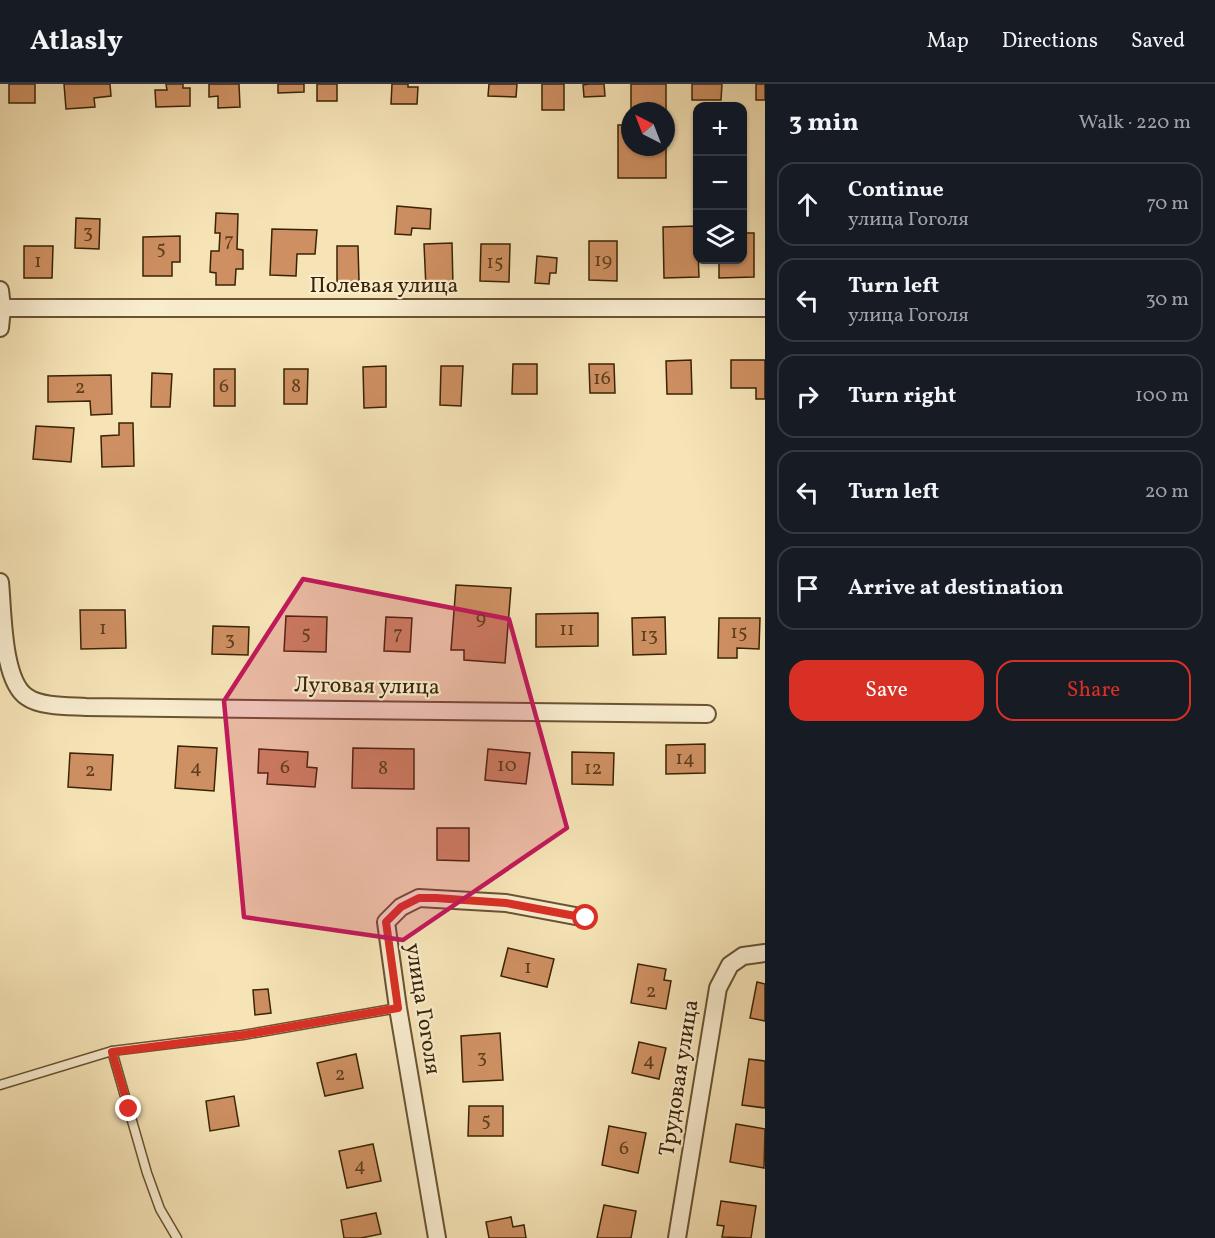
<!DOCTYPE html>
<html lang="en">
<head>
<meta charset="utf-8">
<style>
	body { margin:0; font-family:Vollkorn,serif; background:#20242c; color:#f1f3f6 }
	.controls { position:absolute; right:18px; top:18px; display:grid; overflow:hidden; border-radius:12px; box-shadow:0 2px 4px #0004 }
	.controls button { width:54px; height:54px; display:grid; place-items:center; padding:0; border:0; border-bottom:2px solid #363941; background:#171b24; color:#f1f3f6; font:30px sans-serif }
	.compass { position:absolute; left:621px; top:18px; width:54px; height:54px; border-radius:50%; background:#171b24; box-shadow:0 2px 4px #0004; rotate:318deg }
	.stop { position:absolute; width:18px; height:18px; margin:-14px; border:4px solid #d93025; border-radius:50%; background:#fff }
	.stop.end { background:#d93025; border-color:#fff; box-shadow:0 2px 6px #0008 }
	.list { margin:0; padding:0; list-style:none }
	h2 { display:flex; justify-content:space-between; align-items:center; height:78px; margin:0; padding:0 24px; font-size:26px }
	h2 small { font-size:20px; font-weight:400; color:#9ea1a6 }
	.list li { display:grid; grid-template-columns:39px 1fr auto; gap:18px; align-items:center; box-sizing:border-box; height:84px; margin:0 12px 12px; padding:0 12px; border:2px solid #363941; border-radius:18px }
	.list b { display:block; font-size:22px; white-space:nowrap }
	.list p { margin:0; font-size:20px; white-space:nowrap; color:#9ea1a6 }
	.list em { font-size:20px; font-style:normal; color:#9ea1a6 }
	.actions { display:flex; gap:12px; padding:18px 24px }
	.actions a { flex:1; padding:14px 0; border:2px solid #d93025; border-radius:18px; text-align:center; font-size:21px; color:#d93025 }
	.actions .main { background:#d93025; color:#fff }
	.icon { flex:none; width:33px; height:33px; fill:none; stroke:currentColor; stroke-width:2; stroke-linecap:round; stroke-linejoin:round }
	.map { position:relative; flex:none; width:765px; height:1154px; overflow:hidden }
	header { display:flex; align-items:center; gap:36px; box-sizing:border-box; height:84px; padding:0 30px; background:#171b24; border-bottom:2px solid #363941 }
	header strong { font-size:28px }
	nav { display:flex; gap:33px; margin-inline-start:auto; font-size:21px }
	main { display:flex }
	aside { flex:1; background:#171b24 }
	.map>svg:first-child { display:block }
	.building { fill:#ce9062; stroke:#3a2304; stroke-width:1.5 }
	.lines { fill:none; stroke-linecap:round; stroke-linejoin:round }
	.lane-casing { stroke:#695331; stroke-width:11 }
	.street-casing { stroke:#695331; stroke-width:20 }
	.lane { stroke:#f9edd0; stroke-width:8 }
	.street { stroke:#f9edd0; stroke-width:16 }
	.route { stroke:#d93025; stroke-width:8 }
	.marked { fill:#c2185b; fill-opacity:0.2; stroke:#c2185b; stroke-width:4.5; stroke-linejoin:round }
	.labels { text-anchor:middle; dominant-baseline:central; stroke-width:4.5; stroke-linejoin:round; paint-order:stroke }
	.number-label { font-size:20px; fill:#5f3e1c }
	.street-label { font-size:22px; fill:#3a2304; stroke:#f9edd0 }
</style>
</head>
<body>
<header>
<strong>Atlasly</strong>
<nav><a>Map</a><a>Directions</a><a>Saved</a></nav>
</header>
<main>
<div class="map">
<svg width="765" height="1154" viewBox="0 0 765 1154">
	<rect width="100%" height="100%" fill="#f6e4b7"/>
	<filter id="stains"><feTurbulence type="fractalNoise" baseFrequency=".00333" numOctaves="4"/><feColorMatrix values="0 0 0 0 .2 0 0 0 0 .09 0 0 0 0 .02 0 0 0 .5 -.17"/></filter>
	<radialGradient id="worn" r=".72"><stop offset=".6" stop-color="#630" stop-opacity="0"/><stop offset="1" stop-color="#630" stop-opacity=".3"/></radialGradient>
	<g class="building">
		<rect x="9" y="0" width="26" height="19"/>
		<path d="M64,0H110L111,12L94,14L95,23L66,25Z"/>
		<path d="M166,0H183V4H190V22L156,23L155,6H167Z"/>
		<path d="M209,0H239L240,23L218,24V12L209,13Z"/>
		<path d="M278,0H304V8L278,9Z"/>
		<rect x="317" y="0" width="20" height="17"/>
		<path d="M392,0H408V3H418L417,20H391Z"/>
		<path d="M489,0H517L516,13L488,12Z"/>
		<rect x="542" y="0" width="22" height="26"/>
		<path d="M589,0H604L605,12L584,13L583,1Z"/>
		<rect x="631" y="0" width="35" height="27"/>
		<path d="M692,0H722L721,16H692Z"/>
		<rect x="756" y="0" width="9" height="16"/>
		<path d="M618,41H630V63H666V94H618Z"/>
		<path d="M397,122L431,125L430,145L412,144L411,151L395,150Z"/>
		<path d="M216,129L238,130L237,165L243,166V185H236L235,201H216V189L210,188L211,167H219L220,149H215Z"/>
		<path d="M76,134L100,135L99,165L75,164Z"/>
		<path d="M697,142L699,193L664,194L663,143Z"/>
		<path d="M272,145L317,146L315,170H297L296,192L270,191Z"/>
		<path d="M742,149H754V193L719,194V176H742Z"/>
		<path d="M180,152V178H172V192H143V153Z"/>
		<path d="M589,157H617V197L589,196Z"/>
		<path d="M452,159L453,203L426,204L424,160Z"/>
		<path d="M481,160H510L509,198L480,197Z"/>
		<path d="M24,162H53L52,194H24Z"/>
		<path d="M337,162H358L359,197L337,198Z"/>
		<path d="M537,172L557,174L556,189H550L549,200L535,199Z"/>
		<path d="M691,276L692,310H667L666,277Z"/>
		<path d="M731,276H765V315H756V304H731Z"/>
		<path d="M513,280H537V310H512Z"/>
		<path d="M589,280H614L615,309H590Z"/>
		<path d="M386,282V323L364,324L363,283Z"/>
		<path d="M441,282H463L461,322L440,321Z"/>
		<rect x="214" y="285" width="21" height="37"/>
		<path d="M284,285H308L307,320H284Z"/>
		<path d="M152,289L172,290L170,323H151Z"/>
		<path d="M111,291L112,330L91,331L90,317L48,318V292Z"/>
		<path d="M119,339H133L134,382L102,383L101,352L119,351Z"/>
		<path d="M36,342L74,344L71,378L33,375Z"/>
		<path d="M456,501L511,504L505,579L464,576V566H451Z"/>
		<path d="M80,526H125L126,564L81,565Z"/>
		<path d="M598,529V562L536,563V530Z"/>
		<path d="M286,532L327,533L326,568L284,567Z"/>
		<path d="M386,533L412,534L410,568L384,567Z"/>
		<path d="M665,533L666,570L633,571L632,534Z"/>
		<path d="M719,534H760L759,565L737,564V574H718Z"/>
		<path d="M213,542L249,543L248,571L212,570Z"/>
		<path d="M705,660V689L666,690V661Z"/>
		<path d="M178,662L217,664L214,707L175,704Z"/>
		<path d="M353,664L414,665V705L352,704Z"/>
		<path d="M259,665L308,668L307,683L317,684L315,703L267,700L268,689H258Z"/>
		<path d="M488,665L530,669L526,700L485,696Z"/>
		<path d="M572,668L614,669L613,701L572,700Z"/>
		<path d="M70,669L113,671L111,706L68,703Z"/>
		<path d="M437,744H469V777L437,776Z"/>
		<path d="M508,864L554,875L547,903L501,892Z"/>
		<path d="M638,880L666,885L664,896L671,897L666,925L631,919Z"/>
		<path d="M757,898L765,900V937L750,934Z"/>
		<path d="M268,905L271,929L255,931L253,906Z"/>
		<path d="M500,949L503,996L463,998L461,952Z"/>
		<path d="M639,958L666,964L659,995L632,989Z"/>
		<path d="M356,970L363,1004L325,1012L317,979Z"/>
		<path d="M749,975L765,977V1024L742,1021Z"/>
		<path d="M234,1012L239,1042L210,1047L206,1017Z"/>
		<path d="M469,1022H503V1052H468Z"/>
		<path d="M736,1040L765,1045L764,1084L730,1078Z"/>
		<path d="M609,1042L646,1049L638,1089L602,1081Z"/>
		<path d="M373,1060L381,1097L347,1104L339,1067Z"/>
		<path d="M721,1117L756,1122L751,1154L722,1153L724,1142L717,1141Z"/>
		<path d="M604,1121L636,1127L631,1154H597Z"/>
		<path d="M376,1129L381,1150L361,1154H344L341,1136Z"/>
		<path d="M511,1133L513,1143L524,1141L526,1154H489L486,1138Z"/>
	</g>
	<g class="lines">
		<defs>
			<g id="lane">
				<path d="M112,967L147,1089L160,1125L177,1154"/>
				<path d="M0,1001L112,967L243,951L398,924"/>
			</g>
			<g id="street">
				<path d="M0,206L2,224L0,244"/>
				<path d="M0,224H765"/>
				<path d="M0,498C3,527 2,597 27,613C41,623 69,622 86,623L707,630"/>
				<path d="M437,1154L398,924L386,838L401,823L419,814L506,819L586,834"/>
				<path d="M677,1154L718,904L730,881L743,872L765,869"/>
			</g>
		</defs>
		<use href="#lane" class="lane-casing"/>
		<use href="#street" class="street-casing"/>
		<use href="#lane" class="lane"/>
		<use href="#street" class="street"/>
	</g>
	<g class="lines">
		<path class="route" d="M129,1025L112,968L243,951L398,924L386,838L401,823L419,814H436L506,819L586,834"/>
	</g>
	<path class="marked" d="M303,495L509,535L567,744L403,856L244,833L224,617Z"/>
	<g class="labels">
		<g class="number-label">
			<text x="88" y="149">3</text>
			<text x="229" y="157">7</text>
			<text x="161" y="165">5</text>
			<text x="603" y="177">19</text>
			<text x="38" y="178">1</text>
			<text x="495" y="179">15</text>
			<text x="602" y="295">16</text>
			<text x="224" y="303">6</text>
			<text x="296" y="303">8</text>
			<text x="80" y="304">2</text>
			<text x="481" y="535">9</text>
			<text x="103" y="545">1</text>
			<text x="567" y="546">11</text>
			<text x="739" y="549">15</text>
			<text x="306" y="550">5</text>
			<text x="398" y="550">7</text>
			<text x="649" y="552">13</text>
			<text x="230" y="556">3</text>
			<text x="685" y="675">14</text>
			<text x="507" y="682">10</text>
			<text x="196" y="684">4</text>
			<text x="285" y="684">6</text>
			<text x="383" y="685">8</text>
			<text x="593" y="685">12</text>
			<text x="90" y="687">2</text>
			<text x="528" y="884">1</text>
			<text x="651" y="908">2</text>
			<text x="482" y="974">3</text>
			<text x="649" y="977">4</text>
			<text x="340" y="991">2</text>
			<text x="486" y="1037">5</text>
			<text x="624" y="1065">6</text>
			<text x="360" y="1082">4</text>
		</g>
		<g class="street-label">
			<text x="384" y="202">Полевая улица</text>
			<text transform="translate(367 603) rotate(1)">Луговая улица</text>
			<text transform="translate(422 925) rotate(81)">улица Гоголя</text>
			<text transform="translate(680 994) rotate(-81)">Трудовая улица</text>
		</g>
	</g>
	<rect width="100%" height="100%" filter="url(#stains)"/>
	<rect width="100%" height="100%" fill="url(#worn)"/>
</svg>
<div class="controls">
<button>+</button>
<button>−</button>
<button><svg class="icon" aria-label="layers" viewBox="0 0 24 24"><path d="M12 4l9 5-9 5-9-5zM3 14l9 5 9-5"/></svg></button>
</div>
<svg class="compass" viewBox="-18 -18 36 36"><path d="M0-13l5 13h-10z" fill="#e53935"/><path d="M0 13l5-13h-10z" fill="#9ea1a6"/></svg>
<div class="stop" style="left:586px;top:834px"></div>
<div class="stop end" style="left:129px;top:1025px"></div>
</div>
<aside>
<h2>3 min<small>Walk · 220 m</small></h2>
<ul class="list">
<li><svg class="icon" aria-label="ahead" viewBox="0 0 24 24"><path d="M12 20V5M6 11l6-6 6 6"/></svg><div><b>Continue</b><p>улица Гоголя</p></div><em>70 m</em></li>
<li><svg class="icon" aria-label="left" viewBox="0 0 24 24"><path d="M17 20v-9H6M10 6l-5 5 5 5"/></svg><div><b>Turn left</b><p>улица Гоголя</p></div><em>30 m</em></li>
<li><svg class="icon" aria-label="right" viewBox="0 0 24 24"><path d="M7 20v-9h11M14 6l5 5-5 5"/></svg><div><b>Turn right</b></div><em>100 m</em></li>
<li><svg class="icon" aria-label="left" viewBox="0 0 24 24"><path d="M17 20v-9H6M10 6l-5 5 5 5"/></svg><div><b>Turn left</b></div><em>20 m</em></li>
<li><svg class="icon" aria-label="arrive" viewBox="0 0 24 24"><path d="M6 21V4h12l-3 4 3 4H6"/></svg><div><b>Arrive at destination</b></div></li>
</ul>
<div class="actions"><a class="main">Save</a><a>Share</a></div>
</aside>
</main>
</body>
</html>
